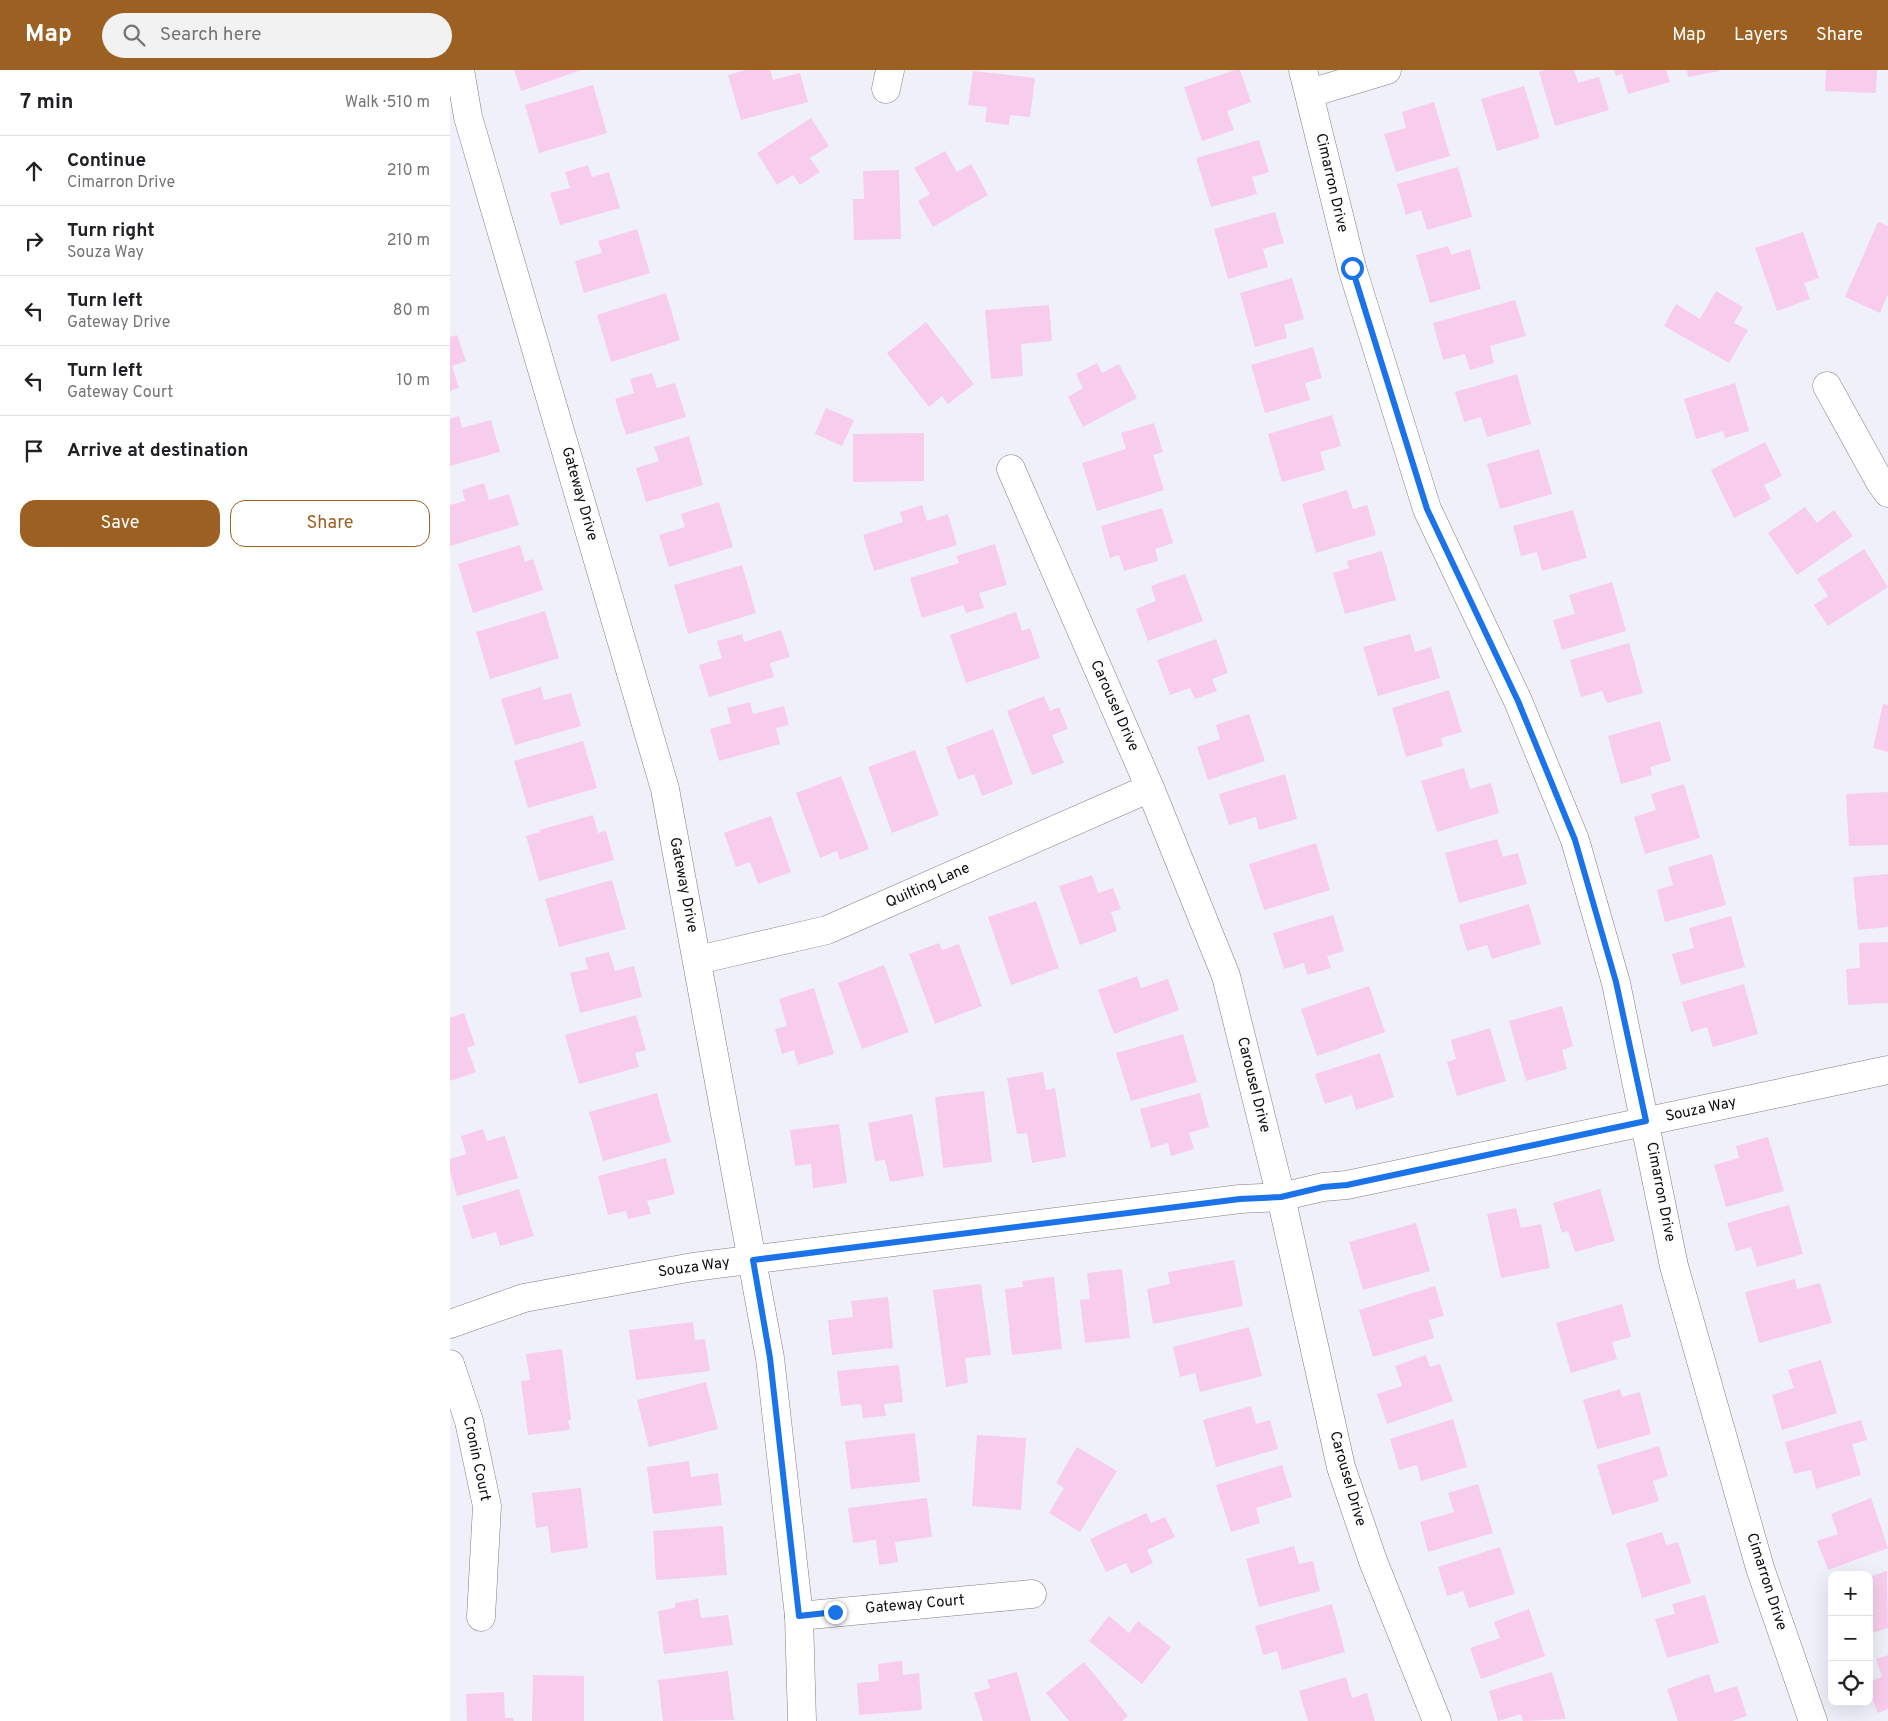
<!DOCTYPE html>
<html lang="en">
<head>
<meta charset="utf-8">
<style>
	body { margin:0; font-family:Overpass,sans-serif; background:#f2f2f2; color:#202124 }
	.controls { position:absolute; right:15px; bottom:15px; display:grid; overflow:hidden; border-radius:10px; box-shadow:0 5px 20px #0002 }
	.controls button { width:45px; height:45px; display:grid; place-items:center; padding:0; border:0; border-bottom:1px solid #e0e0e0; background:#fff; color:#202124; font:25px sans-serif }
	.stop { position:absolute; width:15px; height:15px; margin:-11px; border:4px solid #1a73e8; border-radius:50%; background:#fff }
	.stop.end { background:#1a73e8; border-color:#fff; box-shadow:0 1px 5px #0008 }
	.list { margin:0; padding:0; list-style:none }
	h2 { display:flex; justify-content:space-between; align-items:center; height:65px; margin:0; padding:0 20px; font-size:21px }
	h2 small { font-size:16px; font-weight:400; color:#757577 }
	.list li { display:grid; grid-template-columns:32px 1fr auto; gap:15px; align-items:center; box-sizing:border-box; height:70px; padding:0 20px; border-top:1px solid #e0e0e0 }
	.list b { display:block; font-size:19px; white-space:nowrap }
	.list p { margin:0; font-size:16px; white-space:nowrap; color:#757577 }
	.list em { font-size:16px; font-style:normal; color:#757577 }
	.actions { display:flex; gap:10px; padding:15px 20px }
	.actions a { flex:1; padding:11px 0; border:1px solid #9c6122; border-radius:15px; text-align:center; font-size:18px; color:#9c6122 }
	.actions .main { background:#9c6122; color:#fff }
	.icon { flex:none; width:28px; height:28px; fill:none; stroke:currentColor; stroke-width:2; stroke-linecap:round; stroke-linejoin:round }
	.map { position:relative; flex:none; width:1438px; height:1651px; overflow:hidden }
	header { display:flex; align-items:center; gap:30px; box-sizing:border-box; height:70px; padding:0 25px; background:#9c6122; color:#fff }
	header strong { font-size:24px }
	nav { display:flex; gap:28px; margin-inline-start:auto; font-size:18px }
	.search { width:350px; height:45px; background:#f2f2f2; display:flex; align-items:center; gap:12px; box-sizing:border-box; padding:0 18px; border-radius:28px; color:#757577; font-size:19px }
	main { display:flex }
	aside { flex:1; background:#fff }
	.map>svg:first-child { display:block }
	.building { fill:#f8cced }
	.lines { fill:none; stroke-linecap:round; stroke-linejoin:round }
	.minor-casing { stroke:#7e7e87; stroke-width:29 }
	.minor { stroke:#fff; stroke-width:28 }
	.route { stroke:#1a73e8; stroke-width:6 }
	.labels { text-anchor:middle; dominant-baseline:central; stroke-width:4; stroke-linejoin:round; paint-order:stroke }
	.street-label { font-size:15px; fill:#0b0c0f; stroke:#fefefe }
</style>
</head>
<body>
<header>
<strong>Map</strong>
<div class="search"><svg class="icon" aria-label="search" viewBox="0 0 24 24"><circle cx="10" cy="10" r="6"/><path d="M15 15l6 6"/></svg>Search here</div>
<nav><a>Map</a><a>Layers</a><a>Share</a></nav>
</header>
<main>
<aside>
<h2>7 min<small>Walk · 510 m</small></h2>
<ul class="list">
<li><svg class="icon" aria-label="ahead" viewBox="0 0 24 24"><path d="M12 20V5M6 11l6-6 6 6"/></svg><div><b>Continue</b><p>Cimarron Drive</p></div><em>210 m</em></li>
<li><svg class="icon" aria-label="right" viewBox="0 0 24 24"><path d="M7 20v-9h11M14 6l5 5-5 5"/></svg><div><b>Turn right</b><p>Souza Way</p></div><em>210 m</em></li>
<li><svg class="icon" aria-label="left" viewBox="0 0 24 24"><path d="M17 20v-9H6M10 6l-5 5 5 5"/></svg><div><b>Turn left</b><p>Gateway Drive</p></div><em>80 m</em></li>
<li><svg class="icon" aria-label="left" viewBox="0 0 24 24"><path d="M17 20v-9H6M10 6l-5 5 5 5"/></svg><div><b>Turn left</b><p>Gateway Court</p></div><em>10 m</em></li>
<li><svg class="icon" aria-label="arrive" viewBox="0 0 24 24"><path d="M6 21V4h12l-3 4 3 4H6"/></svg><div><b>Arrive at destination</b></div></li>
</ul>
<div class="actions"><a class="main">Save</a><a>Share</a></div>
</aside>
<div class="map">
<svg width="1438" height="1651" viewBox="0 0 1438 1651">
	<rect width="100%" height="100%" fill="#f0f0fb"/>
	<g class="building">
		<path d="M64,0H131L71,21Z"/>
		<path d="M296,0H320L323,10L350,3L358,32L291,50L278,5Z"/>
		<path d="M785,0H790L801,32L777,41L784,60L752,71L734,17Z"/>
		<path d="M1095,0H1124L1128,13L1149,7L1159,40L1105,56L1089,2Z"/>
		<path d="M1164,0H1216L1220,12L1178,24L1172,4L1166,6Z"/>
		<path d="M1237,0H1269V1L1238,7Z"/>
		<path d="M1376,0H1427L1426,23L1375,21Z"/>
		<path d="M523,1L585,8L580,47L560,45L559,55L535,52L537,37L518,35Z"/>
		<path d="M143,15L157,63L89,83L75,35Z"/>
		<path d="M1074,16L1090,68L1047,81L1031,29Z"/>
		<path d="M984,32L1000,86L946,102L934,64L956,58L952,42Z"/>
		<path d="M361,48L379,76L360,88L370,102L350,115L343,105L327,115L307,83Z"/>
		<path d="M809,70L819,102L802,107L807,124L761,137L746,88Z"/>
		<path d="M495,81L507,102L521,94L538,125L483,157L468,131L480,124L464,98Z"/>
		<path d="M138,95L142,107L159,102L170,138L110,155L100,123L120,118L115,102Z"/>
		<path d="M1008,97L1022,147L977,160L971,140L956,145L947,114Z"/>
		<path d="M449,100L451,169L404,170L403,129H414L413,101Z"/>
		<path d="M825,142L834,173L813,179L818,197L778,209L764,159Z"/>
		<path d="M1428,152L1438,156V224L1430,243L1395,227Z"/>
		<path d="M187,159L200,203L134,223L125,191L152,183L148,171Z"/>
		<path d="M1353,162L1369,208L1354,213L1360,229L1327,241L1305,178Z"/>
		<path d="M998,176L1001,185L1020,179L1031,219L980,233L966,185Z"/>
		<path d="M842,208L854,249L834,255L837,268L805,277L790,223Z"/>
		<path d="M1266,221L1293,237L1284,253L1298,260L1279,293L1214,256L1226,234L1250,249Z"/>
		<path d="M216,223L230,270L161,292L147,245Z"/>
		<path d="M1065,230L1076,266L1040,276L1044,293L1020,300L1015,284L993,290L983,253Z"/>
		<path d="M599,235L602,271L571,274L573,306L541,309L535,240Z"/>
		<path d="M476,252L524,314L498,334L492,326L479,337L437,283Z"/>
		<path d="M7,265L16,291L2,296L9,318L0,321V267Z"/>
		<path d="M863,277L872,308L855,313L860,330L815,343L801,295Z"/>
		<path d="M647,293L652,303L669,294L687,328L633,357L618,327L633,318L626,304Z"/>
		<path d="M202,303L207,318L225,313L236,347L176,365L165,329L184,323L180,309Z"/>
		<path d="M1067,304L1081,354L1037,367L1031,347L1014,352L1005,322Z"/>
		<path d="M1285,313L1299,361L1275,368L1273,361L1246,369L1234,329Z"/>
		<path d="M376,338L404,350L392,376L365,364Z"/>
		<path d="M882,345L891,376L870,382L875,400L832,412L818,364Z"/>
		<path d="M9,346L12,358L41,350L50,382L0,396V349Z"/>
		<path d="M704,353L713,382L703,385L714,420L647,441L632,393L676,379L671,363Z"/>
		<path d="M474,363V411L403,412V364Z"/>
		<path d="M239,366L253,415L196,432L186,398L209,391L204,377Z"/>
		<path d="M1315,372L1332,406L1314,415L1321,429L1284,448L1261,400Z"/>
		<path d="M1089,379L1102,424L1050,439L1037,394Z"/>
		<path d="M34,413L39,430L59,424L69,455L0,476V435L15,431L12,420Z"/>
		<path d="M897,420L903,439L917,435L926,465L866,483L852,434Z"/>
		<path d="M269,432L283,477L219,497L209,465L235,457L231,444Z"/>
		<path d="M472,435L477,451L498,444L507,475L424,501L413,465L453,452L450,442Z"/>
		<path d="M1355,437L1367,453L1384,440L1403,466L1347,505L1318,463Z"/>
		<path d="M712,438L723,473L705,479L708,491L674,501L669,485L660,488L651,456Z"/>
		<path d="M1123,440L1137,488L1092,501L1087,482L1071,486L1063,456Z"/>
		<path d="M545,474L557,515L529,523L534,538L516,543L513,535L472,548L460,508L509,493L506,486Z"/>
		<path d="M70,475L75,492L83,489L93,520L23,543L8,494Z"/>
		<path d="M1414,479L1438,517L1378,556L1364,535L1378,526L1367,509Z"/>
		<path d="M932,481L946,530L895,544L883,503L899,498L897,491Z"/>
		<path d="M292,495L306,543L238,564L224,515Z"/>
		<path d="M735,504L753,551L698,571L686,539L706,531L701,516Z"/>
		<path d="M1162,512L1176,561L1112,580L1103,550L1125,544L1119,525Z"/>
		<path d="M95,541L109,588L40,609L26,562Z"/>
		<path d="M566,542L572,561L580,558L590,588L516,613L500,565Z"/>
		<path d="M331,560L340,587L320,593L324,607L259,627L249,595L272,588L267,571L292,564L294,572Z"/>
		<path d="M960,564L965,582L981,577L990,608L928,626L913,577Z"/>
		<path d="M766,569L778,603L762,609L767,621L745,629L740,618L720,625L707,590Z"/>
		<path d="M1179,573L1193,623L1157,633L1152,621L1131,627L1120,590Z"/>
		<path d="M91,617L94,630L121,623L131,656L65,675L51,629Z"/>
		<path d="M999,620L1012,662L991,668L993,676L956,687L942,638Z"/>
		<path d="M594,626L600,641L609,637L618,659L602,665L614,693L582,705L557,641Z"/>
		<path d="M300,632L303,644L334,636L339,655L326,658L330,674L269,691L260,659L281,653L277,638Z"/>
		<path d="M1433,634L1438,635V682L1423,678Z"/>
		<path d="M799,644L815,691L758,710L747,677L770,669L766,655Z"/>
		<path d="M1210,651L1221,691L1200,697L1202,705L1171,714L1158,666Z"/>
		<path d="M543,659L563,714L532,726L524,704L508,710L496,677Z"/>
		<path d="M133,671L147,718L78,738L64,691Z"/>
		<path d="M465,680L489,745L442,763L418,697Z"/>
		<path d="M1014,698L1020,719L1041,713L1049,743L987,762L971,711Z"/>
		<path d="M835,704L847,749L809,760L806,747L779,755L769,724Z"/>
		<path d="M391,706L419,779L390,790L387,781L370,788L346,723Z"/>
		<path d="M1234,714L1250,768L1195,784L1184,747L1206,740L1201,724Z"/>
		<path d="M1438,722V775L1399,776L1396,724Z"/>
		<path d="M143,745L148,763L156,761L164,790L89,811L76,766L90,762L89,760Z"/>
		<path d="M321,746L341,802L308,814L300,792L286,797L274,763Z"/>
		<path d="M1047,769L1053,787L1068,783L1077,814L1009,833L995,783Z"/>
		<path d="M866,773L880,820L814,840L799,794Z"/>
		<path d="M1262,784L1276,835L1215,852L1207,820L1223,815L1218,797Z"/>
		<path d="M1438,804V857L1408,860L1403,807Z"/>
		<path d="M642,805L648,823L663,818L671,839L661,842L667,861L630,875L609,816Z"/>
		<path d="M162,810L176,859L109,877L95,829Z"/>
		<path d="M586,831L609,898L561,915L538,847Z"/>
		<path d="M1079,834L1091,874L1042,889L1037,875L1017,881L1009,855Z"/>
		<path d="M883,845L894,881L877,886L881,898L857,905L854,893L834,899L823,863Z"/>
		<path d="M1281,846L1295,897L1231,915L1222,884L1244,878L1239,858Z"/>
		<path d="M1438,872V933L1398,935L1396,899L1410,898L1409,873Z"/>
		<path d="M489,873L492,880L509,874L532,936L485,954L459,884Z"/>
		<path d="M159,882L165,901L184,896L192,927L130,943L120,903L138,899L135,888Z"/>
		<path d="M434,895L459,962L412,979L388,913Z"/>
		<path d="M687,906L691,918L718,909L729,940L664,964L648,920Z"/>
		<path d="M1294,914L1308,964L1263,977L1257,957L1241,962L1232,932Z"/>
		<path d="M919,916L935,962L867,986L851,939Z"/>
		<path d="M364,918L384,984L348,995L344,980L332,984L325,959L337,956L329,929Z"/>
		<path d="M1112,936L1123,976L1112,980L1117,999L1076,1011L1059,951Z"/>
		<path d="M14,943L25,975L17,978L26,1002L0,1011V948Z"/>
		<path d="M186,945L196,980L185,983L189,997L129,1014L115,965Z"/>
		<path d="M1040,958L1056,1011L1007,1026L997,992L1006,989L1001,970Z"/>
		<path d="M733,964L747,1012L681,1031L666,983Z"/>
		<path d="M930,983L944,1027L906,1040L902,1025L875,1034L865,1004Z"/>
		<path d="M593,1002L596,1020L605,1018L616,1087L582,1093L577,1063L567,1064L557,1008Z"/>
		<path d="M534,1021L542,1092L493,1098L485,1027Z"/>
		<path d="M207,1023L221,1072L153,1091L139,1042Z"/>
		<path d="M750,1023L759,1057L739,1063L744,1079L721,1086L718,1073L701,1078L690,1039Z"/>
		<path d="M462,1044L474,1106L440,1112L435,1090L425,1091L418,1053Z"/>
		<path d="M389,1054L397,1113L363,1118L361,1094L345,1096L340,1060Z"/>
		<path d="M33,1059L37,1071L55,1066L68,1108L7,1126L0,1101V1089L16,1084L11,1066Z"/>
		<path d="M1318,1067L1334,1121L1276,1137L1264,1095L1289,1088L1286,1076Z"/>
		<path d="M216,1088L225,1124L197,1131L201,1144L178,1149L176,1141L158,1145L148,1106Z"/>
		<path d="M69,1119L84,1166L50,1176L46,1162L22,1169L12,1136Z"/>
		<path d="M1150,1119L1165,1171L1125,1182L1118,1161L1112,1163L1103,1133Z"/>
		<path d="M1339,1135L1353,1184L1307,1197L1301,1177L1286,1181L1277,1153Z"/>
		<path d="M1066,1138L1071,1158L1091,1154L1100,1198L1051,1208L1037,1144Z"/>
		<path d="M966,1153L980,1201L913,1220L899,1172Z"/>
		<path d="M784,1190L793,1236L703,1254L697,1219L720,1214L718,1202Z"/>
		<path d="M672,1199L680,1268L635,1273L630,1230L640,1229L637,1203Z"/>
		<path d="M604,1207L612,1279L562,1285L555,1219L573,1217L572,1211Z"/>
		<path d="M1345,1209L1347,1219L1370,1213L1382,1253L1309,1273L1295,1222Z"/>
		<path d="M531,1214L541,1285L515,1288L518,1313L496,1317L483,1220Z"/>
		<path d="M985,1216L994,1246L979,1250L984,1268L923,1287L909,1240Z"/>
		<path d="M438,1227L443,1278L382,1285L378,1250L403,1247L401,1231Z"/>
		<path d="M1172,1234L1181,1267L1162,1272L1167,1289L1121,1303L1106,1253Z"/>
		<path d="M243,1252L245,1270L255,1269L260,1301L186,1310L179,1260Z"/>
		<path d="M799,1257L812,1306L750,1322L745,1303L730,1307L723,1277Z"/>
		<path d="M112,1279L121,1350H118L120,1360L78,1365L71,1311L80,1310L76,1284Z"/>
		<path d="M976,1285L980,1297L990,1294L1003,1331L937,1354L927,1324L952,1316L945,1296Z"/>
		<path d="M1371,1290L1387,1343L1332,1360L1322,1325L1344,1318L1338,1300Z"/>
		<path d="M449,1295L453,1332L434,1334L436,1346L413,1348L411,1334L391,1336L387,1301Z"/>
		<path d="M256,1312L268,1359L199,1377L187,1330Z"/>
		<path d="M1170,1319L1172,1327L1190,1322L1201,1364L1147,1379L1133,1330Z"/>
		<path d="M801,1336L806,1354L820,1350L828,1379L766,1397L753,1350Z"/>
		<path d="M1003,1349L1017,1397L971,1411L967,1395L949,1400L940,1369Z"/>
		<path d="M1411,1350L1417,1370L1402,1374L1411,1405L1366,1419L1361,1400L1344,1404L1335,1372Z"/>
		<path d="M465,1363L470,1412L401,1419L395,1371Z"/>
		<path d="M527,1365L576,1368L571,1440L522,1436Z"/>
		<path d="M1209,1376L1218,1406L1203,1411L1209,1431L1162,1445L1147,1395Z"/>
		<path d="M627,1377L667,1401L630,1462L599,1443L614,1418L606,1413Z"/>
		<path d="M239,1391L241,1407L268,1403L272,1435L203,1444L197,1397Z"/>
		<path d="M832,1395L842,1427L806,1438L810,1453L781,1462L766,1415Z"/>
		<path d="M1028,1414L1043,1463L978,1482L970,1452L1004,1442L998,1423Z"/>
		<path d="M131,1418L138,1478L101,1483L98,1456L86,1458L82,1423Z"/>
		<path d="M477,1428L482,1467L445,1472L448,1492L429,1495L426,1470L403,1473L398,1438Z"/>
		<path d="M1421,1428L1438,1478L1378,1500L1367,1471L1388,1464L1381,1444Z"/>
		<path d="M696,1443L701,1453L715,1447L725,1467L697,1480L703,1493L681,1504L676,1493L656,1502L640,1469Z"/>
		<path d="M273,1456L277,1505L206,1510L203,1461Z"/>
		<path d="M1212,1462L1216,1475L1228,1472L1241,1513L1192,1528L1176,1473Z"/>
		<path d="M844,1476L849,1494L863,1491L870,1521L809,1537L796,1489Z"/>
		<path d="M1050,1477L1065,1524L1019,1538L1013,1521L997,1526L988,1497Z"/>
		<path d="M1437,1501L1438,1558L1419,1564V1507Z"/>
		<path d="M1255,1525L1269,1573L1217,1588L1205,1549L1225,1544L1222,1534Z"/>
		<path d="M248,1529L251,1548L278,1545L283,1575L214,1584L208,1541L225,1538V1533Z"/>
		<path d="M882,1534L895,1582L832,1600L827,1581L813,1585L805,1556Z"/>
		<path d="M1079,1539L1095,1586L1031,1609L1020,1578L1050,1568L1044,1552Z"/>
		<path d="M659,1546L679,1563L688,1551L721,1577L692,1614L639,1571Z"/>
		<path d="M1438,1585V1639L1428,1643L1419,1621V1612L1432,1607L1426,1589Z"/>
		<path d="M452,1591L453,1605L469,1603L472,1640L409,1645L407,1613L429,1611L428,1594Z"/>
		<path d="M634,1592L678,1646L672,1651H619L596,1623Z"/>
		<path d="M278,1601L284,1650L213,1651L208,1610Z"/>
		<path d="M567,1602L581,1651H533L524,1623L540,1618L537,1610Z"/>
		<path d="M1102,1602L1116,1649L1073,1651L1071,1644L1048,1651L1039,1621Z"/>
		<path d="M1259,1604L1265,1623L1287,1616L1297,1646L1282,1651H1228L1217,1619Z"/>
		<path d="M83,1605L134,1606V1651H82Z"/>
		<path d="M896,1607L902,1628L917,1623L925,1651H858L849,1621Z"/>
		<path d="M54,1622L55,1648H63L64,1651H17L16,1624Z"/>
	</g>
	<g class="lines">
		<defs>
			<g id="minor">
				<path d="M10,0L18,47L215,719L320,1288L349,1546L352,1651"/>
				<path d="M853,0L902,198L977,439L1068,631L1125,770L1166,913L1224,1196L1310,1498L1363,1651"/>
				<path d="M436,19L440,0"/>
				<path d="M860,23L937,0"/>
				<path d="M1377,316L1430,412L1438,423"/>
				<path d="M561,399L700,718L776,906L831,1127L891,1397L923,1491L987,1651"/>
				<path d="M248,890L377,860L700,718"/>
				<path d="M0,1254L74,1228L243,1197L790,1129L831,1127L873,1117L897,1115L1438,1000"/>
				<path d="M0,1294L19,1351L37,1436L31,1547"/>
				<path d="M349,1546L582,1524"/>
			</g>
		</defs>
		<use href="#minor" class="minor-casing"/>
		<use href="#minor" class="minor"/>
	</g>
	<g class="lines">
		<path class="route" d="M385,1542L349,1546L320,1288L303,1190L790,1129L831,1127L873,1117L897,1115L1196,1051L1166,912L1125,770L1068,631L977,439L902,198"/>
	</g>
	<g class="labels">
		<g class="street-label">
			<text transform="translate(881 113) rotate(77)">Cimarron Drive</text>
			<text transform="translate(129 424) rotate(74)">Gateway Drive</text>
			<text transform="translate(664 636) rotate(66)">Carousel Drive</text>
			<text transform="translate(233 815) rotate(79)">Gateway Drive</text>
			<text transform="translate(478 816) rotate(-24)">Quilting Lane</text>
			<text transform="translate(803 1015) rotate(76)">Carousel Drive</text>
			<text transform="translate(1251 1040) rotate(-12)">Souza Way</text>
			<text transform="translate(1210 1122) rotate(79)">Cimarron Drive</text>
			<text transform="translate(244 1198) rotate(-8)">Souza Way</text>
			<text transform="translate(26 1389) rotate(78)">Cronin Court</text>
			<text transform="translate(897 1409) rotate(74)">Carousel Drive</text>
			<text transform="translate(1316 1512) rotate(72)">Cimarron Drive</text>
			<text transform="translate(465 1535) rotate(-5)">Gateway Court</text>
		</g>
	</g>
</svg>
<div class="controls">
<button>+</button>
<button>−</button>
<button><svg class="icon" aria-label="locate" viewBox="0 0 24 24"><circle cx="12" cy="12" r="6"/><path d="M12 2v4M12 18v4M2 12h4M18 12h4"/></svg></button>
</div>
<div class="stop" style="left:902px;top:198px"></div>
<div class="stop end" style="left:385px;top:1542px"></div>
</div>
</main>
</body>
</html>
